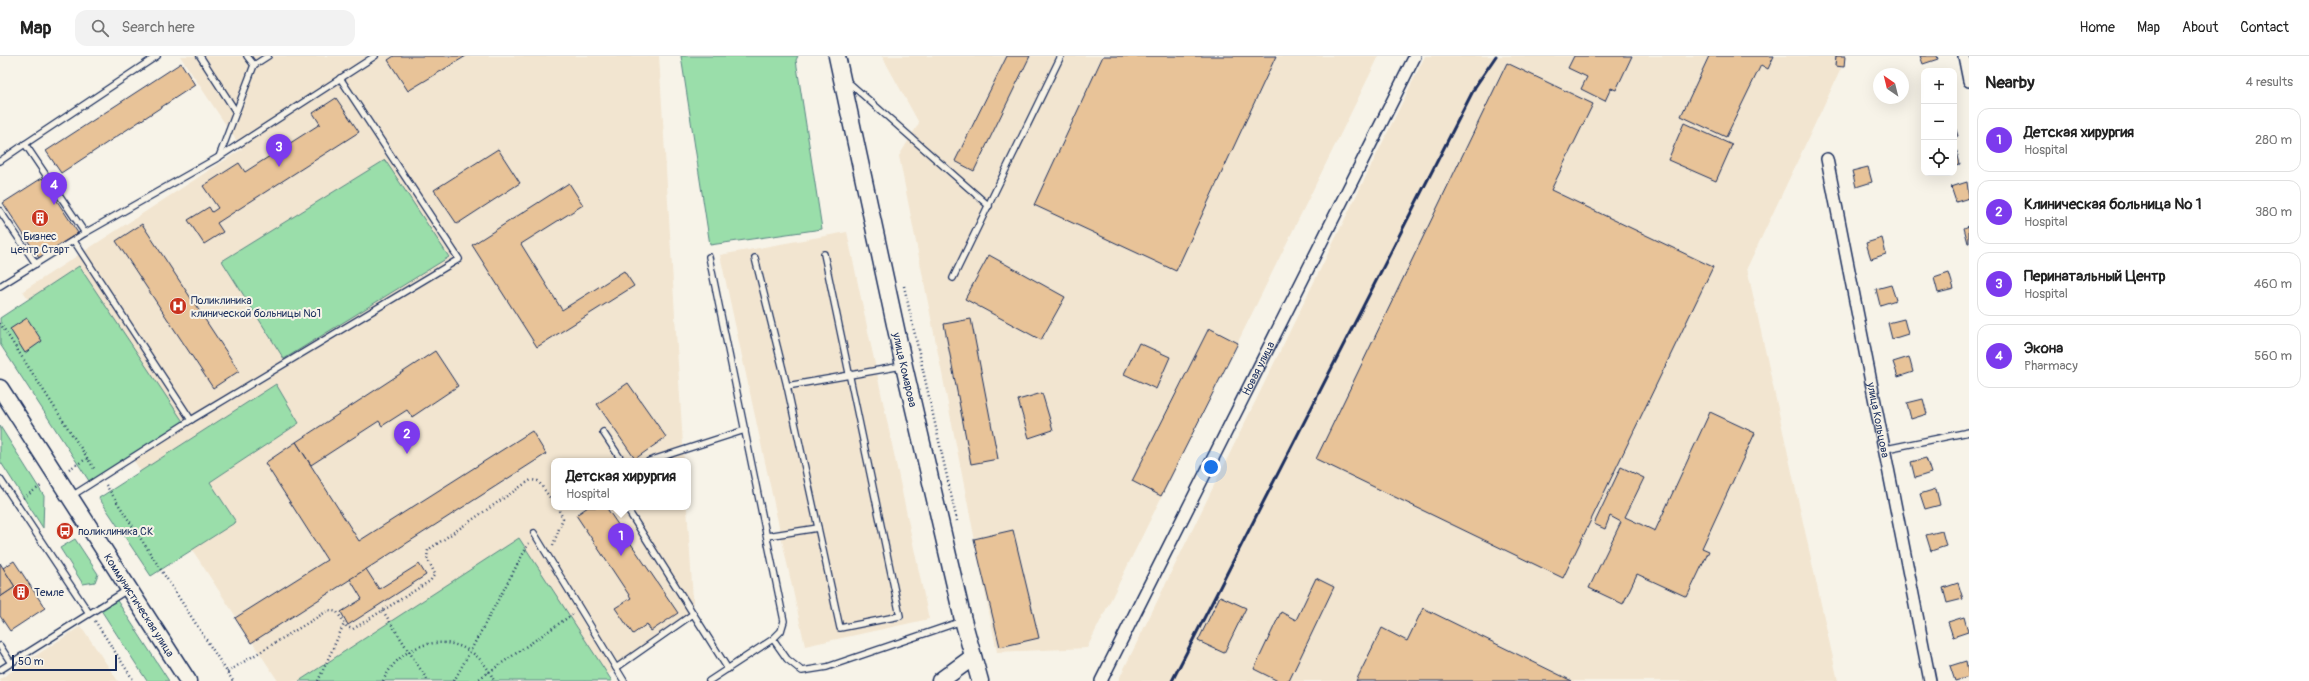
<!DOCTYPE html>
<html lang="en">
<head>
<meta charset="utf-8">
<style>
	body { margin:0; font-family:Pangolin,sans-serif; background:#f2f2f2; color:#222 }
	.controls { position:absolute; right:12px; top:12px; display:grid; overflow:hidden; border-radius:8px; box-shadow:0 4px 16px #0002 }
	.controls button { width:36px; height:36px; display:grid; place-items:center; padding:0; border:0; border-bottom:1px solid #e0e0e0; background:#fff; color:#222; font:20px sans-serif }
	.compass { position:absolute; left:1873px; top:12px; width:36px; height:36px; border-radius:50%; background:#fff; box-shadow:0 4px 16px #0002; rotate:325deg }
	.scale { position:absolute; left:12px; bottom:10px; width:105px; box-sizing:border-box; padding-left:4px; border:2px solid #1b2f5e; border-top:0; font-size:11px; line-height:14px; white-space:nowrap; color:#1b2f5e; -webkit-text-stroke:3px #f7f3e8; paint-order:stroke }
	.you { position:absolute; left:1211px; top:411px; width:14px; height:14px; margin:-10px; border:3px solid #fff; border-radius:50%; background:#1a73e8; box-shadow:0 0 0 6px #1a73e833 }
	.badge { display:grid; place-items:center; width:26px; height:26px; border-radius:50%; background:#7c3aed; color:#fff; font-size:13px; font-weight:700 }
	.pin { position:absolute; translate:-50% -33px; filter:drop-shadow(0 1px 2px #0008) }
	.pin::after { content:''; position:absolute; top:21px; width:14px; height:12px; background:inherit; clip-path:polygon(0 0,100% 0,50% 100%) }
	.popup { position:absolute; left:551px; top:402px; width:140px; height:52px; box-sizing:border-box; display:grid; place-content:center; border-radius:8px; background:#fff; filter:drop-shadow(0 1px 3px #0005); font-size:13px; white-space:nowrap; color:#767676 }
	.popup b { font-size:15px; color:#222 }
	.popup::after { content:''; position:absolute; left:50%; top:100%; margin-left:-8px; border:8px solid transparent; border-top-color:#fff }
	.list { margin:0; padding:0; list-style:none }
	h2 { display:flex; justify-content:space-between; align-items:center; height:52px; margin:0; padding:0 16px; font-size:17px }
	h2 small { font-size:13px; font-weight:400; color:#767676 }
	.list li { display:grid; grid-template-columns:26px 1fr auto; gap:12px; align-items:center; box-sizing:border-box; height:64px; margin:0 8px 8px; padding:0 8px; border:1px solid #e0e0e0; border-radius:12px }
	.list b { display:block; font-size:15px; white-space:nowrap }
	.list p { margin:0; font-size:13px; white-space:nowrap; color:#767676 }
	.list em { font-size:13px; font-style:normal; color:#767676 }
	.icon { flex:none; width:22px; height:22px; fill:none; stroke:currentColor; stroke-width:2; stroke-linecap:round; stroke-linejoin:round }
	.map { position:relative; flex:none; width:1969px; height:625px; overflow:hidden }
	header { display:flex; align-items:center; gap:24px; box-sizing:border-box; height:56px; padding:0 20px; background:#fff; border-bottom:1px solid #e0e0e0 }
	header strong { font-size:19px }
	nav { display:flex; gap:22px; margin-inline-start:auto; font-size:14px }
	.search { width:280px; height:36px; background:#f2f2f2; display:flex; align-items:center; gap:10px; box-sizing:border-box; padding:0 14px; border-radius:12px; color:#767676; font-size:15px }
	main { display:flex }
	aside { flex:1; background:#fff }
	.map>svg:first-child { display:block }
	.built { fill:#f2e5d0 }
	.green { fill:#9adeaa; stroke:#5a8684 }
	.building { fill:#e8c398; stroke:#1b2f5e }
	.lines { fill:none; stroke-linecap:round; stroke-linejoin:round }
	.lane-casing { stroke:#1b2f5e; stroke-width:8 }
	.street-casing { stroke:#1b2f5e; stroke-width:14 }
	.secondary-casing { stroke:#1b2f5e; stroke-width:19 }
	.path { stroke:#1b2f5e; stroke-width:2.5; stroke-dasharray:1 3; stroke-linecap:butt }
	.lane { stroke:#f7f3e8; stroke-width:5.5 }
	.street { stroke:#f7f3e8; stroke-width:11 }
	.secondary { stroke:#f7f3e8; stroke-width:16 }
	.rail { stroke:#1b2f5e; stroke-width:3 }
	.labels { text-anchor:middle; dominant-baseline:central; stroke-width:4; stroke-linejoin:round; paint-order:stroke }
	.poi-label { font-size:11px; fill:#1b2f5e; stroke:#f7f3e8; text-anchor:start }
	.street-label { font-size:11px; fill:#1b2f5e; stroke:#f7f3e8 }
</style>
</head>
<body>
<header>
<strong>Map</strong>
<div class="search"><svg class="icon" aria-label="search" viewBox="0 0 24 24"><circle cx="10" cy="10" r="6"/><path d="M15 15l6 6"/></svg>Search here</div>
<nav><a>Home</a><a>Map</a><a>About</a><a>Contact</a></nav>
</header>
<main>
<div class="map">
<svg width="1969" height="625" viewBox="0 0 1969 625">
	<rect width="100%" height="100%" fill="#f7f3e8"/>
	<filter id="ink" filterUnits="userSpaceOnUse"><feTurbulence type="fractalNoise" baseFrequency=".025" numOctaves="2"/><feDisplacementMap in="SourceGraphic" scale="8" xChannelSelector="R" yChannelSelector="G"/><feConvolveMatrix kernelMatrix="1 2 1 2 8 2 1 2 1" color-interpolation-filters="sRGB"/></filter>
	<g filter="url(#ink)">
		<g class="built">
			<path d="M180,0H659L684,405H554V451H687L694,560L599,625H278L23,235L242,93Z"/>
			<path d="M882,0H1379L1087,592L997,596L899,100L919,67Z"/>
			<path d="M1425,0H1847L1747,212L1838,625H1118Z"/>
			<path d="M847,176L929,563L805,590L720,199Z"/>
			<path d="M81,570L118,625H0V623Z"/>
		</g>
		<g class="green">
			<path d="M681,0H798L796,4L822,173L710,189Z"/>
			<path d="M385,104L449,201L284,303L222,205Z"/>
			<path d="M79,210L184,367L91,428L0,288V262Z"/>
			<path d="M276,328L299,367L210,426L236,466L151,520L99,442Z"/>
			<path d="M0,370L44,440L43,472L0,405Z"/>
			<path d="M519,482L612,625H299Z"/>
			<path d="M75,483L98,518L95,526L83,528L60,492Z"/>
			<path d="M116,543L169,625H147L97,548Z"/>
		</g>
		<g class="building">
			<path d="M394,0H466L408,35L388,4Z"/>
			<path d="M1007,0H1030L974,115L955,105Z"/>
			<path d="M1103,0H1276L1176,215L1034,149Z"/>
			<path d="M1574,0H1632L1616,34L1611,32L1605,45L1581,33L1587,21L1568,12Z"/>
			<path d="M1709,0H1774L1768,13L1761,9L1726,81L1681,60Z"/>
			<path d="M1836,0H1845L1844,11L1835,10Z"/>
			<path d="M1920,0H1937L1938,3L1923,8Z"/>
			<path d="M181,7L195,29L61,117L46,95Z"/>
			<path d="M1507,7L1593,48L1551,134L1713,211L1563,522L1316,403Z"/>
			<path d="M336,42L359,76L217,167L223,176L204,188L188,164L209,151L212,156L218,152L203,130L239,107L245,116L320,68L313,57Z"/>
			<path d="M1684,67L1732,89L1716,125L1668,104Z"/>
			<path d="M1954,67L1958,80L1954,81Z"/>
			<path d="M1956,92L1960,108L1954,110V93Z"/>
			<path d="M498,93L520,127L457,168L434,134Z"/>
			<path d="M1868,111L1872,126L1856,131L1852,115Z"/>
			<path d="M42,122L78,177L39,202L3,147Z"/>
			<path d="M1967,126L1969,142L1956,146L1951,131Z"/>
			<path d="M569,127L583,149L521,188L562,254L624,215L634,230L537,291L472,189Z"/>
			<path d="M142,168L239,315L213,332L116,185Z"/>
			<path d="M1969,170V187H1968L1964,172Z"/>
			<path d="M1882,182L1886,198L1871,203L1866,187Z"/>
			<path d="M989,199L1065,241L1041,284L965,243Z"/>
			<path d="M1949,217L1954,233L1938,237L1934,222Z"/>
			<path d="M1891,229L1896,244L1880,249L1876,233Z"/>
			<path d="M27,262L42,285L25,297L10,273Z"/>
			<path d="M971,263L998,403L971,408L944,268Z"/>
			<path d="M1904,263L1908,278L1892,283L1888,267Z"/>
			<path d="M1209,272L1238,287L1161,440L1132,425Z"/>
			<path d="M1139,287L1170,301L1156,333L1124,318Z"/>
			<path d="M435,295L458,330L412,361L407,354L382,370L379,365L311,409L296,386Z"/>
			<path d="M1909,301L1913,316L1898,321L1893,306Z"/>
			<path d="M628,327L666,381L635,403L597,348Z"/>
			<path d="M1042,337L1053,374L1029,382L1018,344Z"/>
			<path d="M1923,343L1927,358L1911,363L1907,347Z"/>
			<path d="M1710,356L1755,377L1702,492L1709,495L1687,541L1637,518L1623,548L1589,532L1621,466L1610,460L1605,473L1594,468L1621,411L1644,422L1625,461L1655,475Z"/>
			<path d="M532,375L546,398L251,587L235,562L327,504L265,407L296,386L359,485Z"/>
			<path d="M1926,402L1931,417L1915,422L1911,406Z"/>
			<path d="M1936,433L1940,449L1925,453L1920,438Z"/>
			<path d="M588,451H606L678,557L651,575L647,568L633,578L615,552L631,542L576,459Z"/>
			<path d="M1013,474L1039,582L1000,591L974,483Z"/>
			<path d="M1942,475L1946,490L1931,495L1926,479Z"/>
			<path d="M14,505L45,552L10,575L0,560V541L15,531L3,512Z"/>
			<path d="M0,507L15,531L0,541Z"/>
			<path d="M419,508L426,519L348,569L341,556L362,543L350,523L366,513L379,533Z"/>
			<path d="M1316,522L1334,531L1289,625H1278L1254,613L1281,556L1296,564Z"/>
			<path d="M1958,527L1963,543L1947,547L1943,532Z"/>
			<path d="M1220,540L1246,552L1224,597L1198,585Z"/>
			<path d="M1423,552L1572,625H1356L1382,572L1407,585Z"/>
			<path d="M1964,561L1968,576L1953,581L1948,566Z"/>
			<path d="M1966,605L1969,621L1955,625L1950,610Z"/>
		</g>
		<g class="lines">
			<defs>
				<g id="lane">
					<path d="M200,0L236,56"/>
					<path d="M247,0L254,9"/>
					<path d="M847,25L989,150"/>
					<path d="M219,101L254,9L268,0"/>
					<path d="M0,105L25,88"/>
					<path d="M0,155L36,208"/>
					<path d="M85,177L25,88L157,0"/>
					<path d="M755,202L787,330L902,310"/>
					<path d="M953,222L1061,0"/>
					<path d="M0,230L85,177L219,101L375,0"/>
					<path d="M787,330L840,572L900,560L824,198"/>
					<path d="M191,364L459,203L340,22"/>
					<path d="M603,376L622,405"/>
					<path d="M1886,393L1969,376"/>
					<path d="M649,405L745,374"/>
					<path d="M0,423L89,557"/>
					<path d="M70,441L191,364L74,185"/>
					<path d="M626,451L728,613"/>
					<path d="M534,477L624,625"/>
					<path d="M767,480L818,472"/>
					<path d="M773,583L787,603L802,615L827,611L962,565"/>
					<path d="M0,590L11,607"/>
					<path d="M616,612L693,558"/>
					<path d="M0,614L127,534"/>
					<path d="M709,625L773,583L781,575L784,565L709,201"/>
				</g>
				<g id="street">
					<path d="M1964,0L1969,25"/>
					<path id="s1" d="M1827,103L1930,625"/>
					<path id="s2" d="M1101,625L1415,0"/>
				</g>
				<g id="secondary">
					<path id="s3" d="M837,0L904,310L963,564L980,625"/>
					<path id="s4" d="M0,332L188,625"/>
					<path d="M940,625L973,601"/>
				</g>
			</defs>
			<use href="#lane" class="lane-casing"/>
			<use href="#street" class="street-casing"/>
			<use href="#secondary" class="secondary-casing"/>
			<g class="path">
				<path d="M904,230L957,465"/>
				<path d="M0,267L95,414"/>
				<path d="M69,413L88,402"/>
				<path d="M106,429L233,625"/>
				<path d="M23,442L41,430"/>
				<path d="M553,489L563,462L557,451"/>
				<path d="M383,555L428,625"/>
				<path d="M95,565L134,625"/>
				<path d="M227,616L329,554L337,556L347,571L353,573L430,525L435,518L427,502L428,494L523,429L531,424L538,425L554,447"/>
				<path d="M318,625L344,568"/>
				<path d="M383,625C406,576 472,572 494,625"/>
				<path d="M454,625L529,487"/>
				<path d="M476,625L573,558"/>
			</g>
			<use href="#lane" class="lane"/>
			<use href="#street" class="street"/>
			<use href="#secondary" class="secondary"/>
			<path class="rail" d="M1172,625L1475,31L1496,0"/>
		</g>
	</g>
	<defs>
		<symbol id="building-disc" viewBox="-11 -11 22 22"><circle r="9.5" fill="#c8321e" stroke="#f7f3e8"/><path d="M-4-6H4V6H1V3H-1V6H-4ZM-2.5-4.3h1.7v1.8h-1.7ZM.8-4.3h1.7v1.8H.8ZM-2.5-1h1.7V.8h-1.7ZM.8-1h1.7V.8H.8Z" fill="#fff"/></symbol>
		<symbol id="hospital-disc" viewBox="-11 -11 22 22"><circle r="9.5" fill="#c8321e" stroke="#f7f3e8"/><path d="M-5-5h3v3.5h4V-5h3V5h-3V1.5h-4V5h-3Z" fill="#fff"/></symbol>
		<symbol id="bus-disc" viewBox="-11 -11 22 22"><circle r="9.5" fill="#c8321e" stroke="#f7f3e8"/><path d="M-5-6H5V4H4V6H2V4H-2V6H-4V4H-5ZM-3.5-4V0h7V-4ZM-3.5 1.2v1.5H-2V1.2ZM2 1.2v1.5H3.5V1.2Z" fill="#fff"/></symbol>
	</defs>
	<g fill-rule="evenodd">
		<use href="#building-disc" x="30" y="152" width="20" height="20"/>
		<use href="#hospital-disc" x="168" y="240" width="20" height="20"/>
		<use href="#bus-disc" x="55" y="465" width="20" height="20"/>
		<use href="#building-disc" x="11" y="526" width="20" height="20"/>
	</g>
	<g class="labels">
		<g class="poi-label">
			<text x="40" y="180" text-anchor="middle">Бизнес<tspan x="40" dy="13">центр Старт</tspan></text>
			<text x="191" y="244">Поликлиника<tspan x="191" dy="13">клинической больницы №1</tspan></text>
			<text x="78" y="475">поликлиника СК</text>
			<text x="34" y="536">Темле</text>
		</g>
		<g class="street-label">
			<text stroke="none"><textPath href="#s2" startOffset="350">Новая улица</textPath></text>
			<text stroke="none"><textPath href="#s3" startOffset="321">улица Комарова</textPath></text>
			<text stroke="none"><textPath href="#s1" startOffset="266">улица Кольцова</textPath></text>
			<text stroke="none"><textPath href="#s4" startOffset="258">Коммунистическая улица</textPath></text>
		</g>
	</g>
</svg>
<div class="controls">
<button>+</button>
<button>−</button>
<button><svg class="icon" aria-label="locate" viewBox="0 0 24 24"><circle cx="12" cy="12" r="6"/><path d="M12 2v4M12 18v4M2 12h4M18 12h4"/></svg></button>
</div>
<svg class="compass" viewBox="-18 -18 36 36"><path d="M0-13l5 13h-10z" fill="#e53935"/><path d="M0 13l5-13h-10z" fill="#767676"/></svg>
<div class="scale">50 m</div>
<div class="you"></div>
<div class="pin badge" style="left:621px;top:500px">1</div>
<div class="popup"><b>Детская хирургия</b>Hospital</div>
<div class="pin badge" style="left:407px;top:398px">2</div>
<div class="pin badge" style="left:279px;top:111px">3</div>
<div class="pin badge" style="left:54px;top:149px">4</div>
</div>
<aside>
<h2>Nearby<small>4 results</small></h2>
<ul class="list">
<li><span class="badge">1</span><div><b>Детская хирургия</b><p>Hospital</p></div><em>280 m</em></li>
<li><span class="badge">2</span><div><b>Клиническая больница № 1</b><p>Hospital</p></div><em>380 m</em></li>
<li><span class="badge">3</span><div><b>Перинатальный Центр</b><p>Hospital</p></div><em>460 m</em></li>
<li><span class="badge">4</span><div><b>Экона</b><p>Pharmacy</p></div><em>560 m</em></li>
</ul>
</aside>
</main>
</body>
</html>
